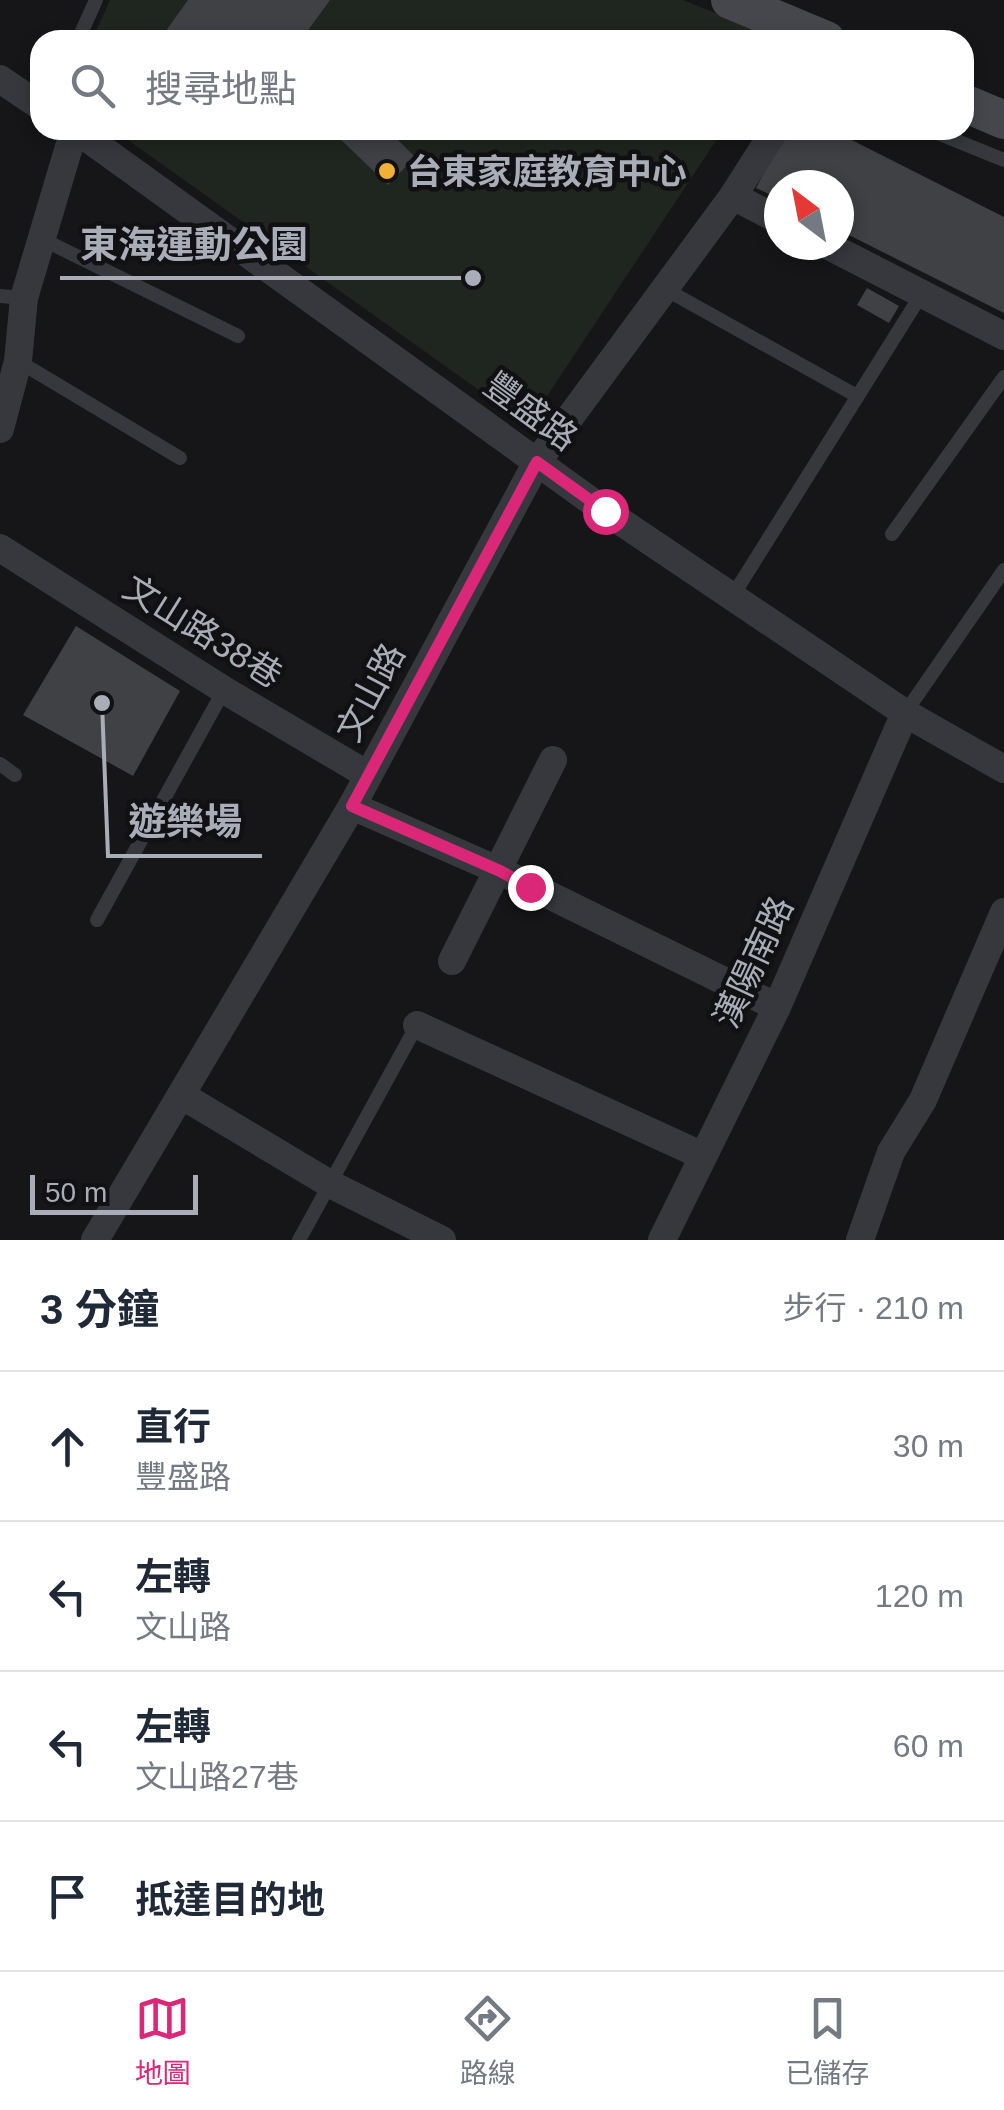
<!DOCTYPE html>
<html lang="zh-TW">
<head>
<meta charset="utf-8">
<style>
	body { margin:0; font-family:Helvetica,"Noto Sans TC",sans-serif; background:#f2f2f3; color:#1f2937 }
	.compass { position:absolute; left:764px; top:170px; width:90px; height:90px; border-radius:50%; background:#fff; box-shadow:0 5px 15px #0003; rotate:328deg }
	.scale { position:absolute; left:30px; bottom:25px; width:168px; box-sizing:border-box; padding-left:10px; border:5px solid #a8adb8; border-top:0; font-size:28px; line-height:35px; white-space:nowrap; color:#a8adb8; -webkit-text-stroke:8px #111113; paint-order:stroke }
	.stop { position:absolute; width:30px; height:30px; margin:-22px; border:8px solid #db2777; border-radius:50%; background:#fff }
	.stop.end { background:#db2777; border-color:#fff; box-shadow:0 2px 10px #0008 }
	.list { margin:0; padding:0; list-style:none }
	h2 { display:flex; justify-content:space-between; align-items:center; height:130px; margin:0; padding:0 40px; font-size:42px }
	h2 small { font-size:32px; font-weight:400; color:#747a83 }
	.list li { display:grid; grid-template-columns:65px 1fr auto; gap:30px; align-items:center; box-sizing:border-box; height:150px; padding:0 40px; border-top:2px solid #e0e1e3 }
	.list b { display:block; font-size:38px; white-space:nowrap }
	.list p { margin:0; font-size:32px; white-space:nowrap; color:#747a83 }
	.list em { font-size:32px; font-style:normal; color:#747a83 }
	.icon { flex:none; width:55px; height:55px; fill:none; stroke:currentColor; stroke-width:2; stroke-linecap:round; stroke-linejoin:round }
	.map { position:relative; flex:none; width:1004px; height:1240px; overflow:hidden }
	.search { position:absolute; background:#fff; box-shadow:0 5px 15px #0003; left:30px; right:30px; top:30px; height:110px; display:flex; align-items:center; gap:25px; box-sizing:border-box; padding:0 35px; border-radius:30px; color:#747a83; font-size:38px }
	.sheet { height:730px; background:#fff }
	nav { display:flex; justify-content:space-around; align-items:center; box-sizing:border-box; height:140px; border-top:2px solid #e0e1e3; background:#fff; font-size:28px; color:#747a83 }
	nav a { display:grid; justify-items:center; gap:5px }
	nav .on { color:#db2777 }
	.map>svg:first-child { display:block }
	.green { fill:#1e261f }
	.building { fill:#404145 }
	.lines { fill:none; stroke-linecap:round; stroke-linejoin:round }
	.path { stroke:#3d3f44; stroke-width:4; stroke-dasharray:5 8; stroke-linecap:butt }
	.lane { stroke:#37383d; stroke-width:14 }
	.street { stroke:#37383d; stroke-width:28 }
	.secondary { stroke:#45474d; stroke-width:38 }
	.route { stroke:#db2777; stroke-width:12 }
	.poi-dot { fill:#f2b134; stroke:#111113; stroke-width:4 }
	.labels { text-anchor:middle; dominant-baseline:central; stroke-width:9; stroke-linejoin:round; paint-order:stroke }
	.poi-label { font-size:35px; font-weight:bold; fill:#a8adb8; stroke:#111113; text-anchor:start }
	.street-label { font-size:35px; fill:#a8adb8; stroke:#111113 }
	.leader { fill:none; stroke:#a8adb8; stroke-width:4 }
	.callout-dot { fill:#a8adb8; stroke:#111113; stroke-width:4 }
	.callout-label { font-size:38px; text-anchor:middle; font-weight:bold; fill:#a8adb8; stroke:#111113; stroke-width:9; stroke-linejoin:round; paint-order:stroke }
</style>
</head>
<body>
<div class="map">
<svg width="1004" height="1240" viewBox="0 0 1004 1240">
	<rect width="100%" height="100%" fill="#161618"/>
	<g class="green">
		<path d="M110,0H683L782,40H92Z"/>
		<path d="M114,130H723L528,425Z"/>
	</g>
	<g class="building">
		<path d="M188,0H330L301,40H170L163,35Z"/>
		<path d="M331,130H388L415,157L388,185Z"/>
		<path d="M786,130H832L1004,217V313L839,230V185H779V199L756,188Z"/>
		<path d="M867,288L899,306L889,323L857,305Z"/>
		<path d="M76,626L180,691L133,776L23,715Z"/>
	</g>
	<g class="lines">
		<path class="path" d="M854,34L868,40"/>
		<g class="lane">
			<path d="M78,40L96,0"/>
			<path d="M930,130L1004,160"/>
			<path d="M42,239L238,336"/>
			<path d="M665,289L857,396"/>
			<path d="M0,296L24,298"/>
			<path d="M18,361L180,458"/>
			<path d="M892,534L1004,377"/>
			<path d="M732,597L921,295"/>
			<path d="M905,713L1004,570"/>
			<path d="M0,764L15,775"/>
			<path d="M97,920L224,690"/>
			<path d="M299,1240L417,1025"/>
		</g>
		<g class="street">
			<path d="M0,79L40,106"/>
			<path d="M76,130L605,511L905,713L1004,769"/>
			<path d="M733,196L779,220"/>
			<path d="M827,245L1004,336"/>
			<path d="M0,429L18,361L24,298L74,130"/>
			<path d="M0,548L224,690L368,775"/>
			<path d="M352,806L500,871L777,1007"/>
			<path d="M452,961L553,760"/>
			<path d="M417,1025L701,1155"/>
			<path d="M181,1095L330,1184L442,1240"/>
			<path d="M95,1240L352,806L537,462L733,196L775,130"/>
			<path d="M662,1240L777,1007L905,713"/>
			<path d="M860,1240L891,1152L923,1100L1004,912"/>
		</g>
		<g class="secondary">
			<path d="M730,0L826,40"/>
			<path d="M964,103L1004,120"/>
		</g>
	</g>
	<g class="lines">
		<path class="route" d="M530,887L500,871L352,806L537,462L605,511"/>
	</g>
	<circle class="poi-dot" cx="387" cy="171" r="10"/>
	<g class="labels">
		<g class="poi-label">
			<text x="407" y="171">台東家庭教育中心</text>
		</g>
		<g class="street-label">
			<text transform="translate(531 411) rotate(36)">豐盛路</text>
			<text transform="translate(203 631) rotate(32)">文山路38巷</text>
			<text transform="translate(370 692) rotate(-62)">文山路</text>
			<text transform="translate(753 962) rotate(-65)">漢陽南路</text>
		</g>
	</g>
	<path class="leader" d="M473 278L328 278H60M102 703L108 856H262"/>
	<g class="callout-dot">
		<circle cx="473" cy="278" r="10"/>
		<circle cx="102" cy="703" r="10"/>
	</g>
	<g class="callout-label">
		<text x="194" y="258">東海運動公園</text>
		<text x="185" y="835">遊樂場</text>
	</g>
</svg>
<svg class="compass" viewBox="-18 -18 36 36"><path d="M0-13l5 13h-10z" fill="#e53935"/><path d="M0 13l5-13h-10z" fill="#747a83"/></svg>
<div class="scale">50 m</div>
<div class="stop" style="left:605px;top:511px"></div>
<div class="stop end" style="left:530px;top:887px"></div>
<div class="search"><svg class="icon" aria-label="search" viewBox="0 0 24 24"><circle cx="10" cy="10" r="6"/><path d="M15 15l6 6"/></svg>搜尋地點</div>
</div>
<section class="sheet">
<h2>3 分鐘<small>步行 · 210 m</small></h2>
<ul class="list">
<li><svg class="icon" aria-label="ahead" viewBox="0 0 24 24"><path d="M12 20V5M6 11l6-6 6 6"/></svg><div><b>直行</b><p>豐盛路</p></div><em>30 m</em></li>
<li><svg class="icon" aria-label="left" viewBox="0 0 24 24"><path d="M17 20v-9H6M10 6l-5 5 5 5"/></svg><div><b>左轉</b><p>文山路</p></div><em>120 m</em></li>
<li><svg class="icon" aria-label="left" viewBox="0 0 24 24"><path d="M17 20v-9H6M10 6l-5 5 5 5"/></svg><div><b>左轉</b><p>文山路27巷</p></div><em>60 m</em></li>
<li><svg class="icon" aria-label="arrive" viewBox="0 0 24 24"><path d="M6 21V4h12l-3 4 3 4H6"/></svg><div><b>抵達目的地</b></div></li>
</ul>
</section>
<nav>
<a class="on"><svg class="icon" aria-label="map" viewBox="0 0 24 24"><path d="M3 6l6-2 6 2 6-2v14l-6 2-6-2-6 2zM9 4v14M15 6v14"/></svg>地圖</a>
<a><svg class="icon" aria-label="directions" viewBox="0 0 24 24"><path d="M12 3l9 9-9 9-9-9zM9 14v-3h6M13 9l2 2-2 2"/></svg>路線</a>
<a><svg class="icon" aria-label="saved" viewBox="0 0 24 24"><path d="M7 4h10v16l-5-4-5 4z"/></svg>已儲存</a>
</nav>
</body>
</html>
